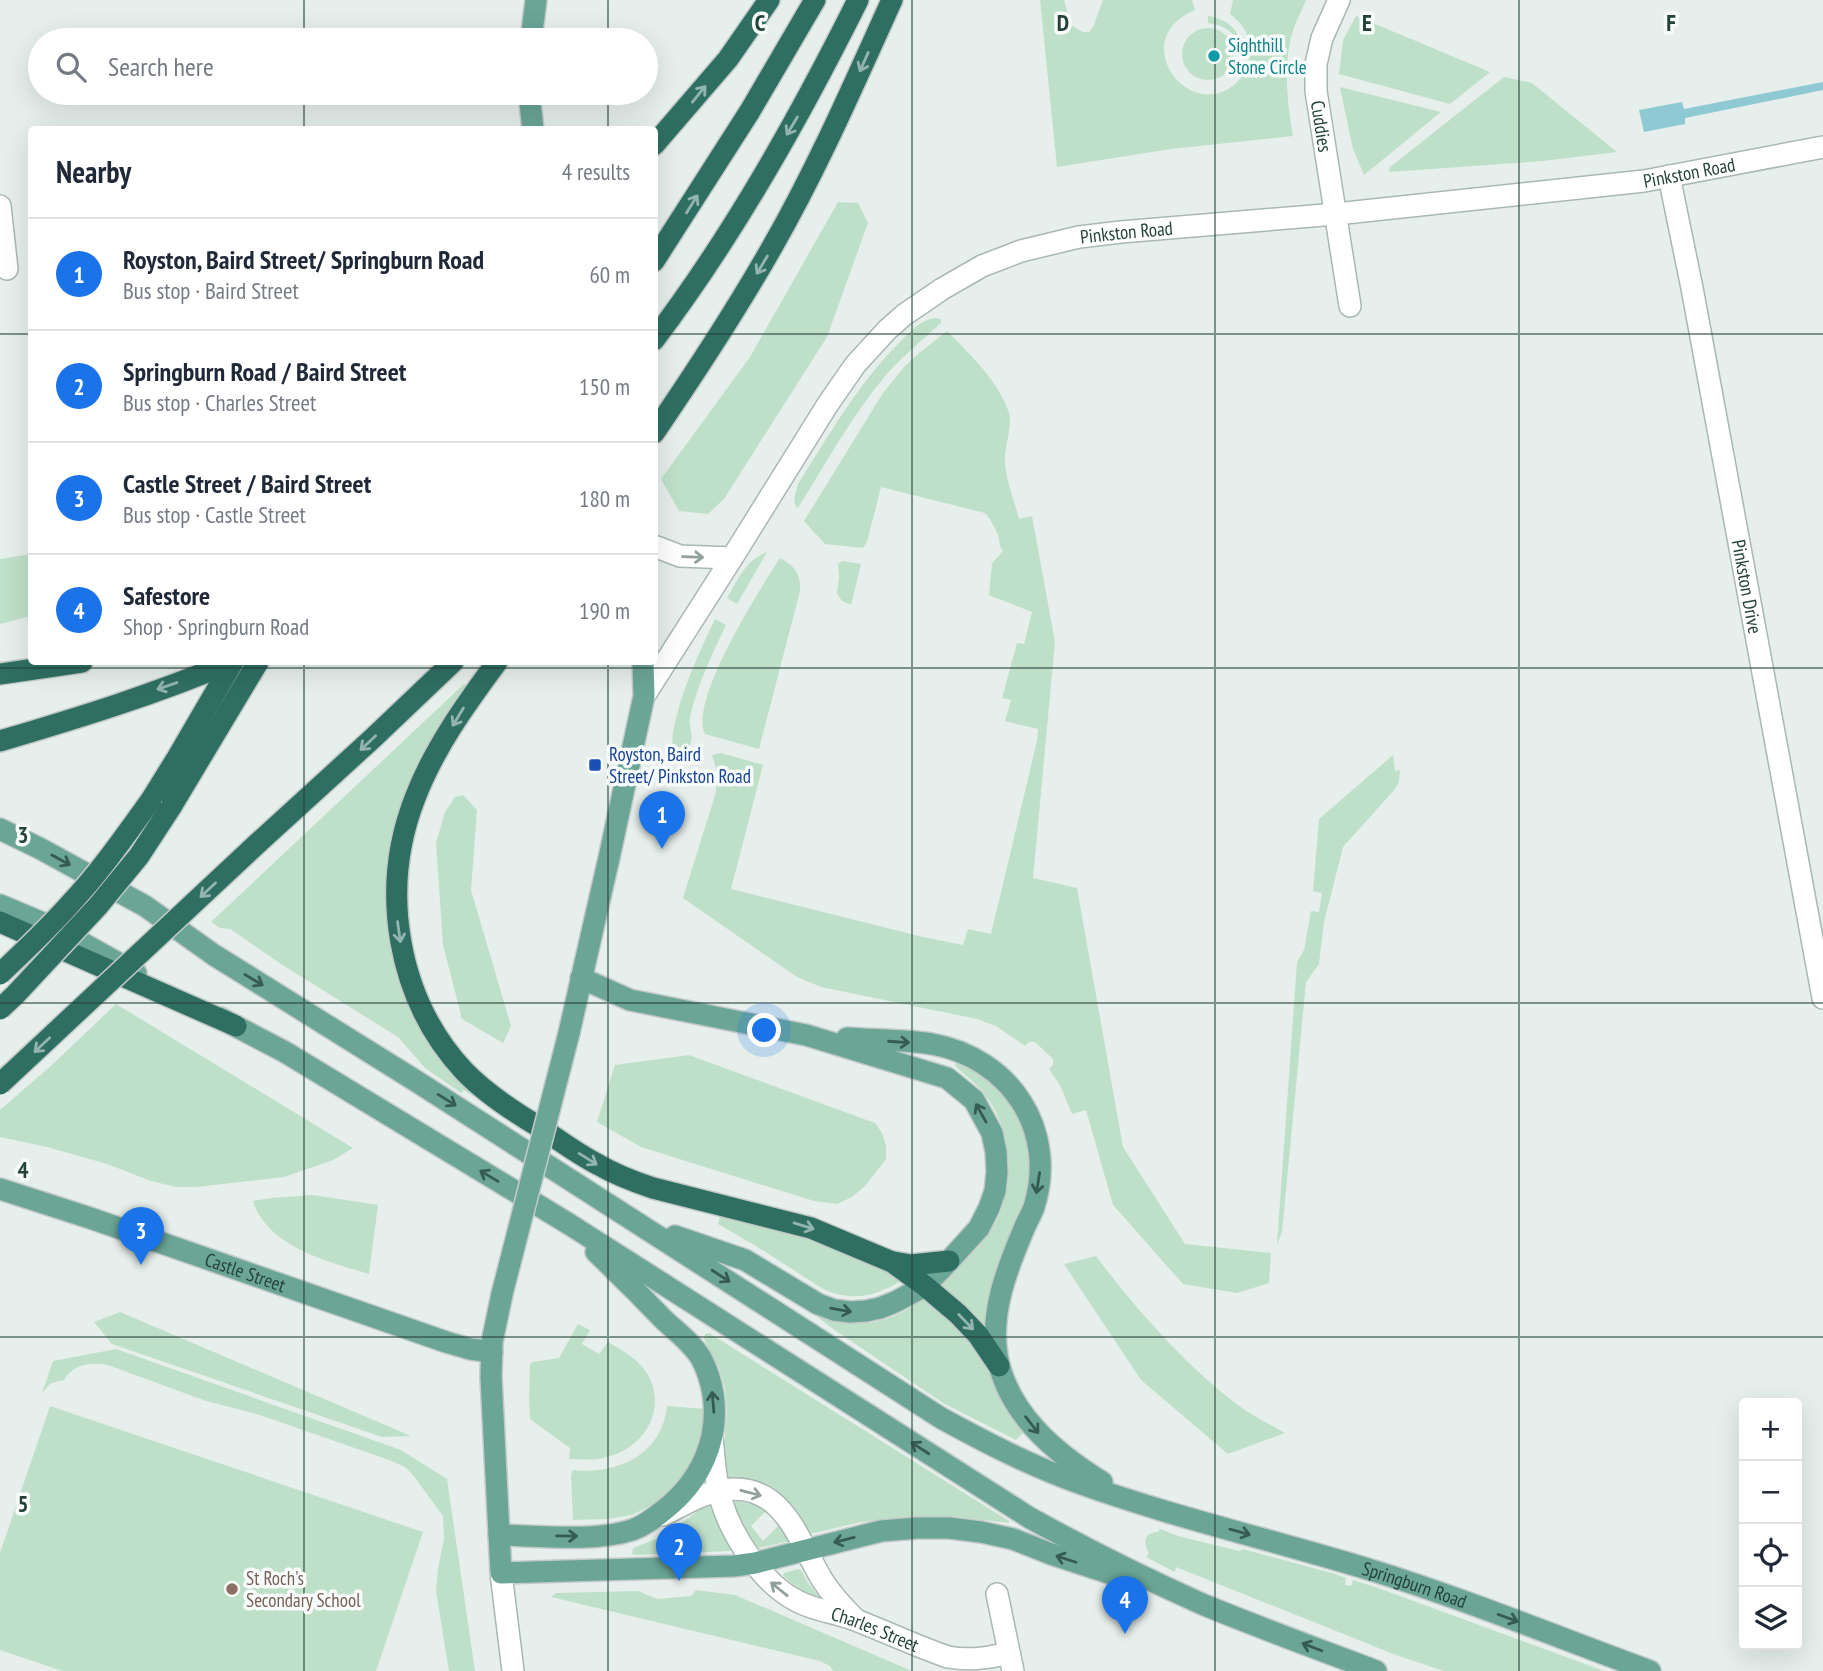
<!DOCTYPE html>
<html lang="en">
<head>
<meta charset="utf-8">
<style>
	body { margin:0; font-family:"PT Sans Narrow",sans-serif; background:#f6f6f7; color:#1f2937 }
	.controls { position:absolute; right:21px; bottom:21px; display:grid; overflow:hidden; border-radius:7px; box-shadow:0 7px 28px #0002 }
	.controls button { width:63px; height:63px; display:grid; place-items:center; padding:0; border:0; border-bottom:2px solid #e0e1e3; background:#fff; color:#1f2937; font:35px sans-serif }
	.you { position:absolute; left:765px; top:1031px; width:24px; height:24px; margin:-18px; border:5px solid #fff; border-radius:50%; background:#1a73e8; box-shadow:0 0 0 10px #1a73e833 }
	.badge { display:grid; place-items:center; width:46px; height:46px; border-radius:50%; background:#1a73e8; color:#fff; font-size:23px; font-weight:700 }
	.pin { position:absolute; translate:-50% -58px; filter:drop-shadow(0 2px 4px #0008) }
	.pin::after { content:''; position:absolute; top:37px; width:24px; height:21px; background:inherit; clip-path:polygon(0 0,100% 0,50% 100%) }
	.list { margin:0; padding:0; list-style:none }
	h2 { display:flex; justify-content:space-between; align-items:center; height:91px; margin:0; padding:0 28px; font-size:30px }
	h2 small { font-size:23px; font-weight:400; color:#747a83 }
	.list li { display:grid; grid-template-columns:46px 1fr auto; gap:21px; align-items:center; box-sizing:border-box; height:112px; padding:0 28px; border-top:2px solid #e0e1e3 }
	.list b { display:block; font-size:26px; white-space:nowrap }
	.list p { margin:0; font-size:23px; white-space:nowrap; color:#747a83 }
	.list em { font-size:23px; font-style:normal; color:#747a83 }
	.icon { flex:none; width:38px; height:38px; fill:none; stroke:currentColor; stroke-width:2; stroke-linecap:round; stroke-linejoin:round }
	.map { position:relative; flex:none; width:1823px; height:1671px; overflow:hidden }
	.search { position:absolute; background:#fff; box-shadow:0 7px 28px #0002; left:28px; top:28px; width:630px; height:77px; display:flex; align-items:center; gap:18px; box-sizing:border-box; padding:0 24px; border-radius:38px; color:#747a83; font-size:26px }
	.panel { position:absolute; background:#fff; box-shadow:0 7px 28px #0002; left:28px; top:126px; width:630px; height:539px; border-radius:7px }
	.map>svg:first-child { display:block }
	.green { fill:#bfe0c8 }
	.water { fill:#8ec9d4 }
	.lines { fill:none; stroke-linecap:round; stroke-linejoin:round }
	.minor-casing { stroke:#a8b8b2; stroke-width:24 }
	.major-casing { stroke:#c2cac8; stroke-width:24 }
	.highway-casing { stroke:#c2cac8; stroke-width:24 }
	.minor { stroke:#fff; stroke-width:21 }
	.major { stroke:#6aa596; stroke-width:21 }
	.highway { stroke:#2f6f62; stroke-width:21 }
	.major-bridge-casing { stroke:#c2cac8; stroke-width:24; stroke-linecap:butt }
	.highway-bridge-casing { stroke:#c2cac8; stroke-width:24; stroke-linecap:butt }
	.major-bridge { stroke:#6aa596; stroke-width:21 }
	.highway-bridge { stroke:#2f6f62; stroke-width:21 }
	.oneway { stroke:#93b5ae }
	.oneway2 { stroke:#92a09c }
	.oneway3 { stroke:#365b51 }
	.grid { fill:none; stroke:#24423a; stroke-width:2; stroke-opacity:0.55 }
	.culture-dot { fill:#0f9aa8; stroke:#f7fbf9; stroke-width:2.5 }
	.transit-dot { fill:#1a4fb4; stroke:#f7fbf9; stroke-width:2.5 }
	.education-dot { fill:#8d6e63; stroke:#f7fbf9; stroke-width:2.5 }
	.labels { text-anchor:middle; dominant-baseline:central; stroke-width:7; stroke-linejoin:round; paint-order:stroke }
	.culture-label { font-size:19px; fill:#0d838f; stroke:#f7fbf9; text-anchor:start }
	.street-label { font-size:19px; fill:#24423a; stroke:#f7fbf9 }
	.transit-label { font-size:19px; fill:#164399; stroke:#f7fbf9; text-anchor:start }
	.education-label { font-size:19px; fill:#785e54; stroke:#f7fbf9; text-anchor:start }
	.grid-label { font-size:23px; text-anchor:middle; font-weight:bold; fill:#24423a; stroke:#f7fbf9; stroke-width:7; stroke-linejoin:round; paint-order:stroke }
</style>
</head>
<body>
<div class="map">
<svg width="1823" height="1671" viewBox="0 0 1823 1671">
	<rect width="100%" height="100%" fill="#e6efeb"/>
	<g class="green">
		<path d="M1040,0H1064L1071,25L1083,32H1089L1093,27L1103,0H1192L1195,10C1125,39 1189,124 1235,84C1243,77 1249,66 1250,55C1251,37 1244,24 1230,14L1233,0H1306C1303,8 1298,17 1295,25C1282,59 1287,101 1293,136L1171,149L1057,167Z"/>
		<path d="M1208,16C1243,21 1255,57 1226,80C1241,66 1246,40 1225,28C1220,25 1213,24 1208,23Z"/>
		<path d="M1356,16L1490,72L1450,104L1339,74L1343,40Z"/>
		<circle cx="1208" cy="54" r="26"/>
		<path d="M1504,77L1532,83L1617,152L1543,161L1390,172L1389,170L1390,167Z"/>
		<path d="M1340,88V87L1441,112L1364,175L1353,149Z"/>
		<path d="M838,202L858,203L868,223L827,337L724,499L708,514L679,511L661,479L750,357Z"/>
		<path d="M934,318L941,319V323C922,340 903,356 886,375C852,415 827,462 799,506L796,508L794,499L798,484C829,435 858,384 899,343C909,333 919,321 934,318Z"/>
		<path d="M947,331C969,353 1000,383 1009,413C1013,426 1004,447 1005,461C1005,477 1015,503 1019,519L1032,516L1055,642L1033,878L1077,888L1123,1147L1185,1244L1271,1253L1269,1283L1237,1293L1183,1284L1113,1205L1086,1110L1072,1114L1060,1085L1049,1069L1053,1065V1059L1035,1042H1029L1025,1046L996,1026L977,1019L821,987L797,977L683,898L716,792V768L712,755L721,753L763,765L731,889L923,937L963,945L968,929L991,934L1037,741L1038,729L1005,721L1011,700L1002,698L1017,643L1024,644L1032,612L989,595L992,563L1003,551C997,541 1001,551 999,539C998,533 990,518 985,513L881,487L867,542L863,548L825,544L804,521L883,393L904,367L918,354Z"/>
		<path d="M767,552L737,604L727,598C738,579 746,560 767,552Z"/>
		<path d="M31,554V616L0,624V559Z"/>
		<path d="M780,558C795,566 801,574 800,591L759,749L705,734C688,701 760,589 780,558Z"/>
		<path d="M843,561L861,564L851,605L842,601L837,594L839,577L838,564Z"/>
		<path d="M715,619L726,625C712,654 697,686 690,717C688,729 696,736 688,749C684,756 679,759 671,759C672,750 672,741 673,732C680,693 698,655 715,619Z"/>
		<path d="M464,684L468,688L422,761L392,949L486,1101L485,1104L464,1090L461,1093L425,1068L398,1037L281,964L230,929L220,928L211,922Z"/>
		<path d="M1393,755L1395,771L1400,770L1399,781L1395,789L1343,847L1324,922L1319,964L1306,982L1282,1232L1277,1245L1297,962L1304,950L1311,911L1319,912L1322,893L1313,891L1319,819Z"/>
		<path d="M463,795L477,810L471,890L511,1026L503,1043L462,1019L443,945L436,843L445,812L455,797Z"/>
		<path d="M116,1004L353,1148L333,1160L284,1177L196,1187H176L151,1181L107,1164L47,1147L0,1137V1110L53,1064Z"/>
		<path d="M689,1055L875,1123L882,1133L886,1146V1159L865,1186L852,1197L837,1204L814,1201L641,1147L597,1122L615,1065Z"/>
		<path d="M956,1062C966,1066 977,1070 985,1076C1025,1108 1039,1154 1023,1202L997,1267L992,1290L987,1328L940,1284C956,1268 976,1252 989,1233C1015,1196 1015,1144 992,1105C983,1089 969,1078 955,1066Z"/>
		<path d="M313,1195L378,1205L369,1274C329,1262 267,1247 253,1201L271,1198Z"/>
		<path d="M721,1212L832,1240L903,1279C877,1297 852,1302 823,1289L756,1246L718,1224Z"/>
		<path d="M1096,1256C1134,1307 1187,1367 1238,1405C1252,1416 1270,1424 1285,1433L1228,1454L1141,1380L1064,1264Z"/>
		<path d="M925,1297L960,1328L989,1366L1005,1400L1024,1432L1016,1440L943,1403L836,1331L816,1316C860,1329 889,1326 925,1297Z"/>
		<path d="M120,1312L411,1436L382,1437L112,1344L94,1322Z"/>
		<path d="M578,1324L590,1330L582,1344L599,1354L608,1342C621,1350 637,1358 646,1372C669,1407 645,1448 607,1457C595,1461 581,1459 569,1459L570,1448L530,1419L529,1400L530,1364L533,1362L559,1358Z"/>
		<path d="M709,1333L1009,1521V1523L951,1516H915L861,1522L810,1534C804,1527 801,1518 796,1511C779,1487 753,1485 726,1480L724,1449L727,1411L725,1388L719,1368L704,1339L705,1334Z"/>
		<path d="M116,1349L401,1450L447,1479L475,1671H449L436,1591L438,1569L444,1539L443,1516L413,1475L405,1467L389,1460L257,1414L206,1401L108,1365C91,1362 73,1364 64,1380L51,1383L42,1393L53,1361Z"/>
		<path d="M50,1406L423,1532L376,1671H62L0,1650V1553Z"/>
		<path d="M667,1406L706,1409L700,1450L675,1488L658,1502L632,1515L607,1519L573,1520L571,1475L573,1470C617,1475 662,1455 667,1406Z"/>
		<path d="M736,1501L755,1505L766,1511L751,1526L763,1541L780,1524L790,1541L758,1548L755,1546L735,1508L733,1503Z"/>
		<path d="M712,1504L733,1547L730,1551L637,1555L632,1554L633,1548L666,1535L699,1510Z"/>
		<path d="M1160,1529L1178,1536L1239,1551L1243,1549L1335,1574L1346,1578L1345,1585L1351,1586L1353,1580L1378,1588L1604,1671H1444L1396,1655L1176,1567L1175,1572L1146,1557L1149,1553C1142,1542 1145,1532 1158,1532Z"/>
		<path d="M798,1569L802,1571L808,1583L818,1595V1598L801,1590L783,1576L784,1573Z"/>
		<path d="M696,1590L735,1595L912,1671H833L830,1666L820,1661L551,1597L556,1593L638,1591L657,1599L691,1596Z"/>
	</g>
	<path class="water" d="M1823,82V90L1685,118V124L1644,132L1639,110L1682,102L1684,109Z"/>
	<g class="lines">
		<defs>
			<g id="minor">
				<path id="s1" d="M1339,0L1322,38L1316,64V91L1350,306"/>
				<path id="s2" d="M1669,176L1692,288L1823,998"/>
				<path d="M0,206L7,269"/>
				<path d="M654,546L680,556L732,558"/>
				<path id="s3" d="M644,696L732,558L828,404L855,365L887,330L904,315L942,289L982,266L1021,251L1079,237L1121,232L1336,214L1644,181L1823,147"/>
				<path id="s4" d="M712,1437C714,1458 715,1480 721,1500C732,1537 763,1584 797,1601C816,1611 838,1613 858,1621C889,1633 918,1647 948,1657C970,1661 988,1658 1009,1653"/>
				<path d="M663,1515C682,1506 702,1493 723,1490C784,1481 798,1541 823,1581C832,1595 843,1607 855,1619"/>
				<path d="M501,1573L513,1671"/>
				<path d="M997,1594L1013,1671"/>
			</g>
			<g id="major">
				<path d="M531,40L536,0"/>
				<path d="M529,93L533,130"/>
				<path id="s5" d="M0,829L41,849L145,906L214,955L416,1081L941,1418C985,1442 1029,1465 1076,1482C1172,1517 1273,1540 1371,1570C1465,1599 1557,1637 1650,1671"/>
				<path d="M0,905L57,929L136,973"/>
				<path d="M581,978L630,1000L806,1035L947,1078L974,1100L992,1133L996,1152L997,1172L995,1191L989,1208L979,1228L949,1261L925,1286L895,1302L880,1308L866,1311L850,1312L834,1310L818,1304L745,1260L675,1236"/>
				<path d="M220,1018L285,1052L569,1224L1030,1518C1086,1549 1144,1578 1202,1604C1260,1628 1318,1649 1376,1671"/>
				<path d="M569,1033L609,858L644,696L643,662"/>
				<path d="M847,1038C874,1040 906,1040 932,1044C1010,1058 1058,1130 1034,1207C1031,1215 1026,1223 1023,1231C1007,1269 990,1312 997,1355C1007,1413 1055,1453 1102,1482"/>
				<path id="s6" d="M0,1189L90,1218L446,1342L470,1349L492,1352"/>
				<path d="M502,1294L492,1342L491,1377L501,1573L734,1566L755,1563L881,1531L917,1528H949L981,1532L1013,1539L1051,1554L1115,1575"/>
				<path d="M499,1535C539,1536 595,1542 632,1530C644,1526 654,1518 664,1510C700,1482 720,1440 713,1394C711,1382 707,1369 701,1358C692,1343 677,1332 664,1320C642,1297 619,1274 596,1252"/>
			</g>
			<g id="highway">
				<path d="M654,145L728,59L769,0"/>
				<path d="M654,261L750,111L815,0"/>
				<path d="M654,340C734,234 799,118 858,0"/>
				<path d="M654,433C695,373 735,312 771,249C817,169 854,84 892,0"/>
				<path d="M497,662C466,704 434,748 415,798C379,890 397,999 464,1071C486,1094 514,1112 541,1128C560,1141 579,1155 599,1165C616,1175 635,1182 653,1188L811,1228L892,1262L925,1286L958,1314L978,1335L999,1366"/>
				<path d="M0,674L82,662"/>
				<path d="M0,741C78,718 156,694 231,662"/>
				<path d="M151,800L177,758L233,662"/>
				<path d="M171,807L258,662"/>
				<path d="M258,843L372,739L453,662"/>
				<path d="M0,922L236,1026"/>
				<path d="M894,1262L911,1265L949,1261"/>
			</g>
		</defs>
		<use href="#minor" class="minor-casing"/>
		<use href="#major" class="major-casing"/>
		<use href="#highway" class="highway-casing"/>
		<use href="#minor" class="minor"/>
		<use href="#major" class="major"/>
		<use href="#highway" class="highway"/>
		<defs>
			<path id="major-bridge" d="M502,1294L569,1033"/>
			<g id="highway-bridge">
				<path d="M0,974C24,951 48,929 70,904C100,872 125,836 151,800"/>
				<path d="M0,1009L15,995L98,906L139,856L171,807"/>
				<path d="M0,1084L258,843"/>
			</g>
		</defs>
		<use href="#major-bridge" class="major-bridge-casing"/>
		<use href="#highway-bridge" class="highway-bridge-casing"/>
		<use href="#major-bridge" class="major-bridge"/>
		<use href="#highway-bridge" class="highway-bridge"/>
	</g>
	<defs><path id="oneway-shaft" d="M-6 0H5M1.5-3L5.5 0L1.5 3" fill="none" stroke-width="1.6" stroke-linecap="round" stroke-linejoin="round" transform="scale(1.75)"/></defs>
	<g class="oneway">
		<use href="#oneway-shaft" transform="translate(864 62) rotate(114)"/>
		<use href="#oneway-shaft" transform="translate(699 94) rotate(-51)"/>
		<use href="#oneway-shaft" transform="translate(792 126) rotate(121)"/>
		<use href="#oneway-shaft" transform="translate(692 204) rotate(-58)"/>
		<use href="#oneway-shaft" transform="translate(762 265) rotate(121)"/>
		<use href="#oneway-shaft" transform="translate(167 686) rotate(161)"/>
		<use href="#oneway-shaft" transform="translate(458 717) rotate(121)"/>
		<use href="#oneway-shaft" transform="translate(368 743) rotate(137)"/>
		<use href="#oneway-shaft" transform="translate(208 890) rotate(137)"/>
		<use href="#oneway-shaft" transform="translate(399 932) rotate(82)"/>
		<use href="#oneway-shaft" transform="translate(42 1045) rotate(137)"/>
		<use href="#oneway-shaft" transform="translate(588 1159) rotate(32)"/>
		<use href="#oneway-shaft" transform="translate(804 1226) rotate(17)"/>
		<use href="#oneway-shaft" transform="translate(966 1322) rotate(46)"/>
	</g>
	<g class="oneway2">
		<use href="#oneway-shaft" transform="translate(693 557) rotate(2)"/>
		<use href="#oneway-shaft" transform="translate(751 1493) rotate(15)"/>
		<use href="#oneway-shaft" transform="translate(779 1589) rotate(-141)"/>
	</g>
	<g class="oneway3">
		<use href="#oneway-shaft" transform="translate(61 860) rotate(29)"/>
		<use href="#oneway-shaft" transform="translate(254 980) rotate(31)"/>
		<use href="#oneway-shaft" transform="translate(899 1042) rotate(4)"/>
		<use href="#oneway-shaft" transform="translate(447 1100) rotate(32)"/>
		<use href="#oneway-shaft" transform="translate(981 1113) rotate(-119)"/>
		<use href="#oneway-shaft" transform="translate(489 1176) rotate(-149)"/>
		<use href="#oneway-shaft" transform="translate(1038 1183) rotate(99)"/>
		<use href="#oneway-shaft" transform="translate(721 1276) rotate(33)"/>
		<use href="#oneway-shaft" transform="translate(841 1310) rotate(10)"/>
		<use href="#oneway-shaft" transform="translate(713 1402) rotate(-95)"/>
		<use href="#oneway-shaft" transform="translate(1032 1425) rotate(52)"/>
		<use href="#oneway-shaft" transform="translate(920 1448) rotate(-147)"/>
		<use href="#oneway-shaft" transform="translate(1240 1532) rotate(16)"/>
		<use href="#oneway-shaft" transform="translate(567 1536) rotate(1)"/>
		<use href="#oneway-shaft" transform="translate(844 1540) rotate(166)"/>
		<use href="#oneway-shaft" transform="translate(1066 1559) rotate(-162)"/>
		<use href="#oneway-shaft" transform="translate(1508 1618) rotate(20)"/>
		<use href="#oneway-shaft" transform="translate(1312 1647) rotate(-159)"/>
	</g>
	<path class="grid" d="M304,0V40M608,0V40M912,0V1671M1215,0V1671M1519,0V1671M304,93V130M608,93V130M0,334H32M654,334H1823M304,662V1671M608,662V1671M0,668H1823M0,1003H1823M0,1337H1823"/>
	<circle class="culture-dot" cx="1214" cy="56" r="7"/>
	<rect class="transit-dot" x="588" y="758" width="14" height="14" rx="3.5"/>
	<circle class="education-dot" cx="232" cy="1589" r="7"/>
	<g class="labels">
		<g class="culture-label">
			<text x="1228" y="45">Sighthill<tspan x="1228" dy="22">Stone Circle</tspan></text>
		</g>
		<g class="street-label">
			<text stroke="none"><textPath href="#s1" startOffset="131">Cuddies</textPath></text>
			<text stroke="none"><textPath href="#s3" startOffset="1270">Pinkston Road</textPath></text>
			<text stroke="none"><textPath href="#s3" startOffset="704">Pinkston Road</textPath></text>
			<text stroke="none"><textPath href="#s2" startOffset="418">Pinkston Drive</textPath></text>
			<text stroke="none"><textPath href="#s6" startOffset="259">Castle Street</textPath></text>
			<text stroke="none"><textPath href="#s5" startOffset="1614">Springburn Road</textPath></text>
			<text stroke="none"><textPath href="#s4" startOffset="276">Charles Street</textPath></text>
		</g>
		<g class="transit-label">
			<text x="609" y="754">Royston, Baird<tspan x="609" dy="22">Street/ Pinkston Road</tspan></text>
		</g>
		<g class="education-label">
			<text x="246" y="1578">St Roch's<tspan x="246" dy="22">Secondary School</tspan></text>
		</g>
	</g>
	<g class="grid-label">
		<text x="760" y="31">C</text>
		<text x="1063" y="31">D</text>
		<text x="1367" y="31">E</text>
		<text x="1671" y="31">F</text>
		<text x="23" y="843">3</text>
		<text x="23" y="1178">4</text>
		<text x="23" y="1512">5</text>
	</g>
</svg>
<div class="controls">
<button>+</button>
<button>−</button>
<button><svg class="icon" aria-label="locate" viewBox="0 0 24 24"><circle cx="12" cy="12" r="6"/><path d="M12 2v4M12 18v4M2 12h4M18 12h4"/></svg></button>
<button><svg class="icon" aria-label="layers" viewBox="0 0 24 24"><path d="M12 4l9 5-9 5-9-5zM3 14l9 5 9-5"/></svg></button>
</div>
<div class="you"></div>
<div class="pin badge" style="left:662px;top:849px">1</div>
<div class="pin badge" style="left:679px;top:1581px">2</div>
<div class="pin badge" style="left:141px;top:1265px">3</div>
<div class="pin badge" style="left:1125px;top:1634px">4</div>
<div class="search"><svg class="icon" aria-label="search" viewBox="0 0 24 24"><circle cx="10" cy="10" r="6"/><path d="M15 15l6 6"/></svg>Search here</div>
<section class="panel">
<h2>Nearby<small>4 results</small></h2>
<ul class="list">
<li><span class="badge">1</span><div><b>Royston, Baird Street/ Springburn Road</b><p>Bus stop · Baird Street</p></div><em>60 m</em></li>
<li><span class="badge">2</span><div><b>Springburn Road / Baird Street</b><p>Bus stop · Charles Street</p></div><em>150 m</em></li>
<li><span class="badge">3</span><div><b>Castle Street / Baird Street</b><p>Bus stop · Castle Street</p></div><em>180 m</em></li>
<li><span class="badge">4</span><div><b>Safestore</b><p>Shop · Springburn Road</p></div><em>190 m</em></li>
</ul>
</section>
</div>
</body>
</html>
